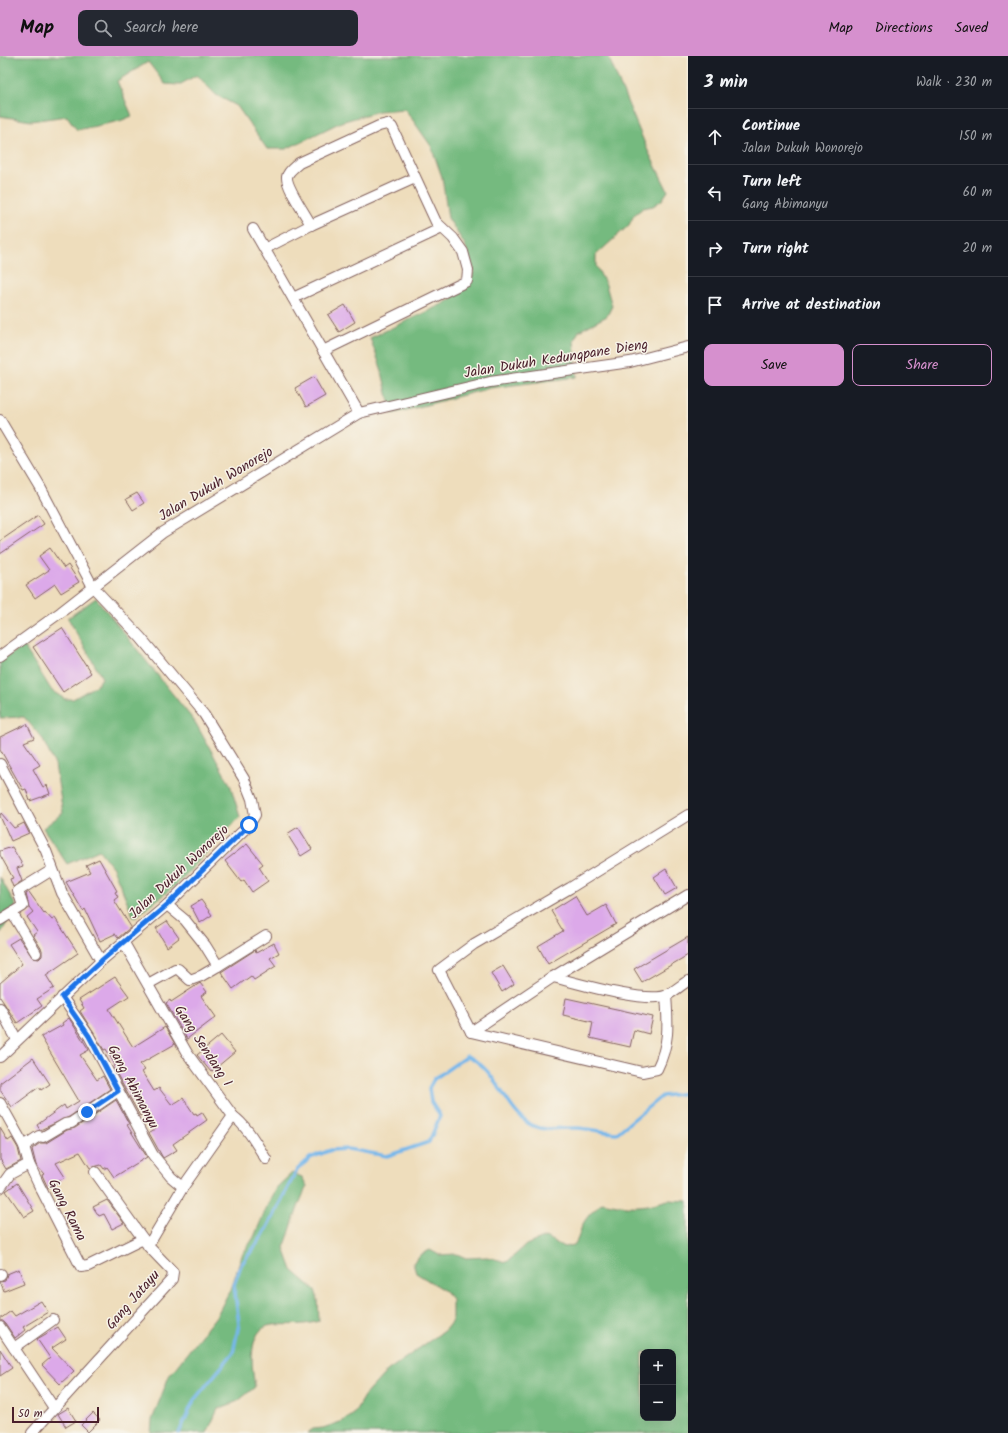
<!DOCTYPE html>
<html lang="en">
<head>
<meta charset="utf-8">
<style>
	body { margin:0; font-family:Kalam,sans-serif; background:#242831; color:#f1f3f6 }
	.controls { position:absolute; right:12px; bottom:12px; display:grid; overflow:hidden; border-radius:8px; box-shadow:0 4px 16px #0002 }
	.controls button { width:36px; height:36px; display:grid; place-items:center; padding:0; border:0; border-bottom:1px solid #363941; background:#171b24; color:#f1f3f6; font:20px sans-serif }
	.scale { position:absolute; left:12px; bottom:10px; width:87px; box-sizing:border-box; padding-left:4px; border:2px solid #4a1f2b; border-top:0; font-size:11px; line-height:14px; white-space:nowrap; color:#4a1f2b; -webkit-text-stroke:3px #f7f3e8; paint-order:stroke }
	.stop { position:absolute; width:12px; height:12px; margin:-9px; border:3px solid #1a73e8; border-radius:50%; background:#fff }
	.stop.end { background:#1a73e8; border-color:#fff; box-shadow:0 1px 4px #0008 }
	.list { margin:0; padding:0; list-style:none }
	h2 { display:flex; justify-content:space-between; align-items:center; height:52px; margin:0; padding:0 16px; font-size:17px }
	h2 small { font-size:13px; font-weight:400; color:#9ea1a6 }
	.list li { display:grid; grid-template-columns:26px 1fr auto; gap:12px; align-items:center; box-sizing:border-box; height:56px; padding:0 16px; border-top:1px solid #363941 }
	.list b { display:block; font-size:15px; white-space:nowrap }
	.list p { margin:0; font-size:13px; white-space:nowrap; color:#9ea1a6 }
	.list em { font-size:13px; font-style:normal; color:#9ea1a6 }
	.actions { display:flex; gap:8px; padding:12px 16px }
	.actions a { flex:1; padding:9px 0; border:1px solid #d690ce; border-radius:8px; text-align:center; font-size:14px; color:#d690ce }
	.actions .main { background:#d690ce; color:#111 }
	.icon { flex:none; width:22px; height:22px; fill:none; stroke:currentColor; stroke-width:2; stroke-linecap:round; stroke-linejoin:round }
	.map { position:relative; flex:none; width:688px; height:1377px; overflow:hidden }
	header { display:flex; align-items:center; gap:24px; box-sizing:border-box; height:56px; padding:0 20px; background:#d690ce; color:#111 }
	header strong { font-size:19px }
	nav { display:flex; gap:22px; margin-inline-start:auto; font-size:14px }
	.search { width:280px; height:36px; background:#242831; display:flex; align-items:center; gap:10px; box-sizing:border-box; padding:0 14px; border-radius:8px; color:#9ea1a6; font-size:15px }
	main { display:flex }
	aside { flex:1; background:#171b24 }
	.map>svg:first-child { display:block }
	.forest { fill:#74ba7f; stroke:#5f6c55; fill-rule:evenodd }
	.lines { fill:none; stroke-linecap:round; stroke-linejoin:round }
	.stream { stroke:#76b7eb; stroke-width:3.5 }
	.building { fill:#dca9e9 }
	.minor-casing { stroke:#83625e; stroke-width:12 }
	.minor { stroke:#fff; stroke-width:10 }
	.route { stroke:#1a73e8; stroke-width:5 }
	.labels { text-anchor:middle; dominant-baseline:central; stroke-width:3; stroke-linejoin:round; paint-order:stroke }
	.street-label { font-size:14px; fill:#4a1f2b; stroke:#f7f3e8 }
</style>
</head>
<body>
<header>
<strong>Map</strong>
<div class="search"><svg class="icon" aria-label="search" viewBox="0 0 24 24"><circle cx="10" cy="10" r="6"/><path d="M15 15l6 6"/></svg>Search here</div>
<nav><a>Map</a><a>Directions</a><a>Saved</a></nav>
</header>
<main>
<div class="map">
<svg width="688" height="1377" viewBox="0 0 688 1377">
	<rect width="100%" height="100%" fill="#f7f3e8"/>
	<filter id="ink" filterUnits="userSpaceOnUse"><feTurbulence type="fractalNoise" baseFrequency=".025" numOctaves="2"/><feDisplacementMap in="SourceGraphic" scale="8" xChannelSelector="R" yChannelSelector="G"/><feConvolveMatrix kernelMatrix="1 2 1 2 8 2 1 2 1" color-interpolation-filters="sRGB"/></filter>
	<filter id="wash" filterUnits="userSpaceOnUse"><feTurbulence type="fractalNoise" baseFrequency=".012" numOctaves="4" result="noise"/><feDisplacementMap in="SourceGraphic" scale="16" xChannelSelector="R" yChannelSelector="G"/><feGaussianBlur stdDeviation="0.9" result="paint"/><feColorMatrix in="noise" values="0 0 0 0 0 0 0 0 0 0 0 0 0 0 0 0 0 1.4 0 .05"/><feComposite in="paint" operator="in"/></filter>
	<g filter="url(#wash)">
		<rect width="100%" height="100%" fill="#eeddbc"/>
		<g class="forest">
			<path d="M0,0H608L648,95L668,135L662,144L653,150L643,152L634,159L629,169L596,199V210L606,229L612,250L607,260L579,275L574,284L577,321L490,332L392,358L381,312L370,282L445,247L469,229L474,215L465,189L448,162L442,121L431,90L405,53L379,55L341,66L286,93H267L237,50L216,39L197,19L179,29L165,28L148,6L117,25L132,60L120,65L77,74L67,60L31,65L0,60Z"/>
			<path d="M96,542L195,666L230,728L240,761L176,829L134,862L113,812L99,794L67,808L43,772L63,757L55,709L42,682L24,661L0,662V606L23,589L52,635L65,643H73L97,629L102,622L68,562Z"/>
			<path d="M0,821L16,850L0,879Z"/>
			<path d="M292,1117L302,1121L307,1130C297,1150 292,1171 284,1192L292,1214L315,1234L318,1244L319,1265C303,1270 289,1268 272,1269C246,1272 252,1314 255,1331L238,1345L218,1353L207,1377H151L152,1364L169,1320L217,1259L232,1230L242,1199L254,1181L271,1141L276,1132Z"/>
			<path d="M668,1144L688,1145V1377H307L313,1373L323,1372L343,1365L353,1359L364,1340L387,1315L445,1274L452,1265V1243L445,1235L416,1217L413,1207L420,1199L430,1194L439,1199L457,1198L466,1202L487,1201L507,1206L526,1189L545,1181L564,1191L574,1189C580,1181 579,1176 583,1168C587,1160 595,1153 602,1146C629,1152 641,1152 668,1144ZM643,1296H673V1362H643Z"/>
		</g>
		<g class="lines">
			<path class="stream" d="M179,1377L194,1344L233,1297L239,1268L234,1229L241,1209L262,1181L297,1114L310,1102L331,1094L348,1093L387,1100L429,1086L440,1060L431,1046L429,1032L434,1023L467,1000C498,1013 505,1055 531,1069C545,1076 562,1071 577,1072C590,1073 604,1076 617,1077L662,1040L688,1037"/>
		</g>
		<g id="blocks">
			<g class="building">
				<path d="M345,249L355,266L339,276L328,259Z"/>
				<path d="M314,321L325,340L306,351L295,332Z"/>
				<path d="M137,437L144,447L133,454L126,443Z"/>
				<path d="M38,459L44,468L0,498V485Z"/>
				<path d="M50,492L64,512L68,509L79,526L61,537L55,528L35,542L26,529L49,514L39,500Z"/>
				<path d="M62,572L91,617L63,636L33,591Z"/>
				<path d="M27,668L34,682L24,686L40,709L33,713L43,731L47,729L50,738L30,745L26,733L23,734L0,693V681Z"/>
				<path d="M1,757L14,772L24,767L29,777L11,785L0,760Z"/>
				<path d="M298,771L312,793L301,800L287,778Z"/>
				<path d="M247,788L263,808L259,811L268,825L252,836L244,824L241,826L225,805Z"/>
				<path d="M12,791L23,810L17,812L22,825L13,831L10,823L13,822L0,799V795Z"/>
				<path d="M99,803L117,835L115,836L118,841L114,844L131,871L118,882L115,878L100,885L85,853L83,855L66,826L90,816L86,809Z"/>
				<path d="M666,813L677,832L665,839L654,821Z"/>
				<path d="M29,836L44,857L45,856L52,864L55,862L78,897L46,919L54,932L37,943L42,950L17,967L0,941V927L22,908L9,888L19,882L33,902L39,903L42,900V894L33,879L37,876L27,861L33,856L29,851L26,838Z"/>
				<path d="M575,840L587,860L606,849L616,868L548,908L538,890L563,875L551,855Z"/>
				<path d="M201,844L212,859L200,867L191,850Z"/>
				<path d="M167,865L179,882L167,891L156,872Z"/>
				<path d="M688,881V899L642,926L634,913Z"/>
				<path d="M274,887L279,897L270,902L276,910L254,924L251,920L233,933L221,916L255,894L256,897Z"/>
				<path d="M503,910L514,928L502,936L491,917Z"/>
				<path d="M115,921L129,940L109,953L133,991L165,971L175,988L140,1008L145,1014L142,1016L154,1035L159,1032L172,1049L183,1042L194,1058L196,1057L197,1059L202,1056L207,1064L173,1088L177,1094L163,1102L149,1077L156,1073L144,1057L140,1060L114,1013L115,1009L106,993L104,994L80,955L84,952L79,944Z"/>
				<path d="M200,927L207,936L201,940L216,961L187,983L166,947L170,944L171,946Z"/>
				<path d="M566,942L653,961L649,978L634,974L630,991L590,982L593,966L563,959Z"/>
				<path d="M69,962L89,994L80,999L97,1024L103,1020L110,1033L69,1061L40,1074L37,1069L64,1049L66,1053L79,1045L41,981L63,969L62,967Z"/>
				<path d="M221,979L235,996L211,1016L197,999Z"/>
				<path d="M33,1002L50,1028L41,1034L39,1031L12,1051L0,1034V1027Z"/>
				<path d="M116,1044L129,1068L127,1069L147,1101L114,1121L107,1111L104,1113L101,1109L90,1112L80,1096L56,1107L65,1121L48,1132L42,1119L44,1118L36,1109L32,1093L40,1087H46L67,1074L75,1072Z"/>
				<path d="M0,1072L8,1085L12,1082L18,1092L21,1105L6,1113L0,1103Z"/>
				<path d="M17,1127L34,1155L24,1161L6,1135Z"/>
				<path d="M107,1144L124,1167L112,1173L104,1158L99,1160L93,1151Z"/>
				<path d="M19,1213L24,1227L4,1235L0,1225L5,1224L7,1218Z"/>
				<path d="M41,1245L48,1256L23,1271L25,1274L15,1282L5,1267L0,1263L11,1255L15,1260Z"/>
				<path d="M58,1271L66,1283L52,1292L74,1315L60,1328L42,1309L50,1302L37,1283Z"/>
				<path d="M0,1293L12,1312L0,1320Z"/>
				<path d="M68,1352L76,1365L66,1371L58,1358Z"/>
				<path d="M93,1357L100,1364L88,1376L81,1369Z"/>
			</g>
		</g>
	</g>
	<g filter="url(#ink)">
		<use href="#blocks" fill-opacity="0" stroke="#83625e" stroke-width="1"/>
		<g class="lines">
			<defs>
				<g id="minor">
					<path d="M311,169C306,159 286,131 287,121C288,115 295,111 299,107L379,70L387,68L392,71L436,166L453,182L463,196L468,214L467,225L323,295"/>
					<path d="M253,173L359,357"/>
					<path d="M266,192L311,169L415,122"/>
					<path d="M293,242L442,172"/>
					<path d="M0,364L40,431L93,531L141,582L204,658L244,723L252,743L255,759L249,769L167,849L101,905L0,1001"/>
					<path d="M0,600L61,556L162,477L359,357L490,326L630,306L688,291"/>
					<path d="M0,708L46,795L62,837L101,905"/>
					<path d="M167,849L185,864L205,889L218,910L266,880"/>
					<path d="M12,857L36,897"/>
					<path d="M0,864L23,850L18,835L52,814"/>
					<path d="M124,887L187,997L233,1060C248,1071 256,1088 266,1103"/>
					<path d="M553,921L688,839"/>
					<path d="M148,928L175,913H178L190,924L201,920L218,910"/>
					<path d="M666,939C668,967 670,987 657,1013L642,1016L471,976L439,914L474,888L570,832L688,759"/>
					<path d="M62,941L89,980L153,1099L171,1121L183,1131"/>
					<path d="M0,952L17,984"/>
					<path d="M471,976L553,921C577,927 646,948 667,939C675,935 681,929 688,925"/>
					<path d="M0,1047L24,1090L29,1108L38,1127L81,1211L88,1210L143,1183"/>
					<path d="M24,1090L39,1080L43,1081L65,1068L71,1067L118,1035"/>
					<path d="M95,1116L146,1187"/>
					<path d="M0,1132L10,1118L29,1108"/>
					<path d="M0,1219L1,1218"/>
					<path d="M0,1271L54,1352"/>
					<path d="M14,1292L53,1264"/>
					<path d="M32,1377L172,1223L173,1216L148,1190L183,1131L233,1060"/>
				</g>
			</defs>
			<use href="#minor" class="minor-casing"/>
			<use href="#minor" class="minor"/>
		</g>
	</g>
	<g class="lines" filter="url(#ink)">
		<path class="route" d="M87,1056L118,1035L89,980L62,941L101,905L167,849L249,769"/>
	</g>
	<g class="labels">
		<g class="street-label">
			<text transform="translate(556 303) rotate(-9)">Jalan Dukuh Kedungpane Dieng</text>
			<text transform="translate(216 428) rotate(-31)">Jalan Dukuh Wonorejo</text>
			<text transform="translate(179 816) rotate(-43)">Jalan Dukuh Wonorejo</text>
			<text transform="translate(203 990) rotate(57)">Gang Sendang I</text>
			<text transform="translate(133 1031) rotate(62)">Gang Abimanyu</text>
			<text transform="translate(67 1154) rotate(63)">Gang Rama</text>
			<text transform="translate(133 1244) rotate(-49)">Gang Jatayu</text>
		</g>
	</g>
</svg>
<div class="controls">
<button>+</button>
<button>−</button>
</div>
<div class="scale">50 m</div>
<div class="stop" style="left:249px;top:769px"></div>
<div class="stop end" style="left:87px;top:1056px"></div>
</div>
<aside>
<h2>3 min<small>Walk · 230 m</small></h2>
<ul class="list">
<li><svg class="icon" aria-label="ahead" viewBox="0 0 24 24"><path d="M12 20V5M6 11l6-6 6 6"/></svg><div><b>Continue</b><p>Jalan Dukuh Wonorejo</p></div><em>150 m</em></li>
<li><svg class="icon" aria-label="left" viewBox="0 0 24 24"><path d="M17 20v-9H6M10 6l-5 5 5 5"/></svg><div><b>Turn left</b><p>Gang Abimanyu</p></div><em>60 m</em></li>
<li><svg class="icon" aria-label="right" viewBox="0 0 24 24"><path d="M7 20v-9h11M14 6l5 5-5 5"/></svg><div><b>Turn right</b></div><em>20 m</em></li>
<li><svg class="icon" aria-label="arrive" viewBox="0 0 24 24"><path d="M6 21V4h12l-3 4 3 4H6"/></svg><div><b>Arrive at destination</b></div></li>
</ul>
<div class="actions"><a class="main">Save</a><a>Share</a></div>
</aside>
</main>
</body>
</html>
